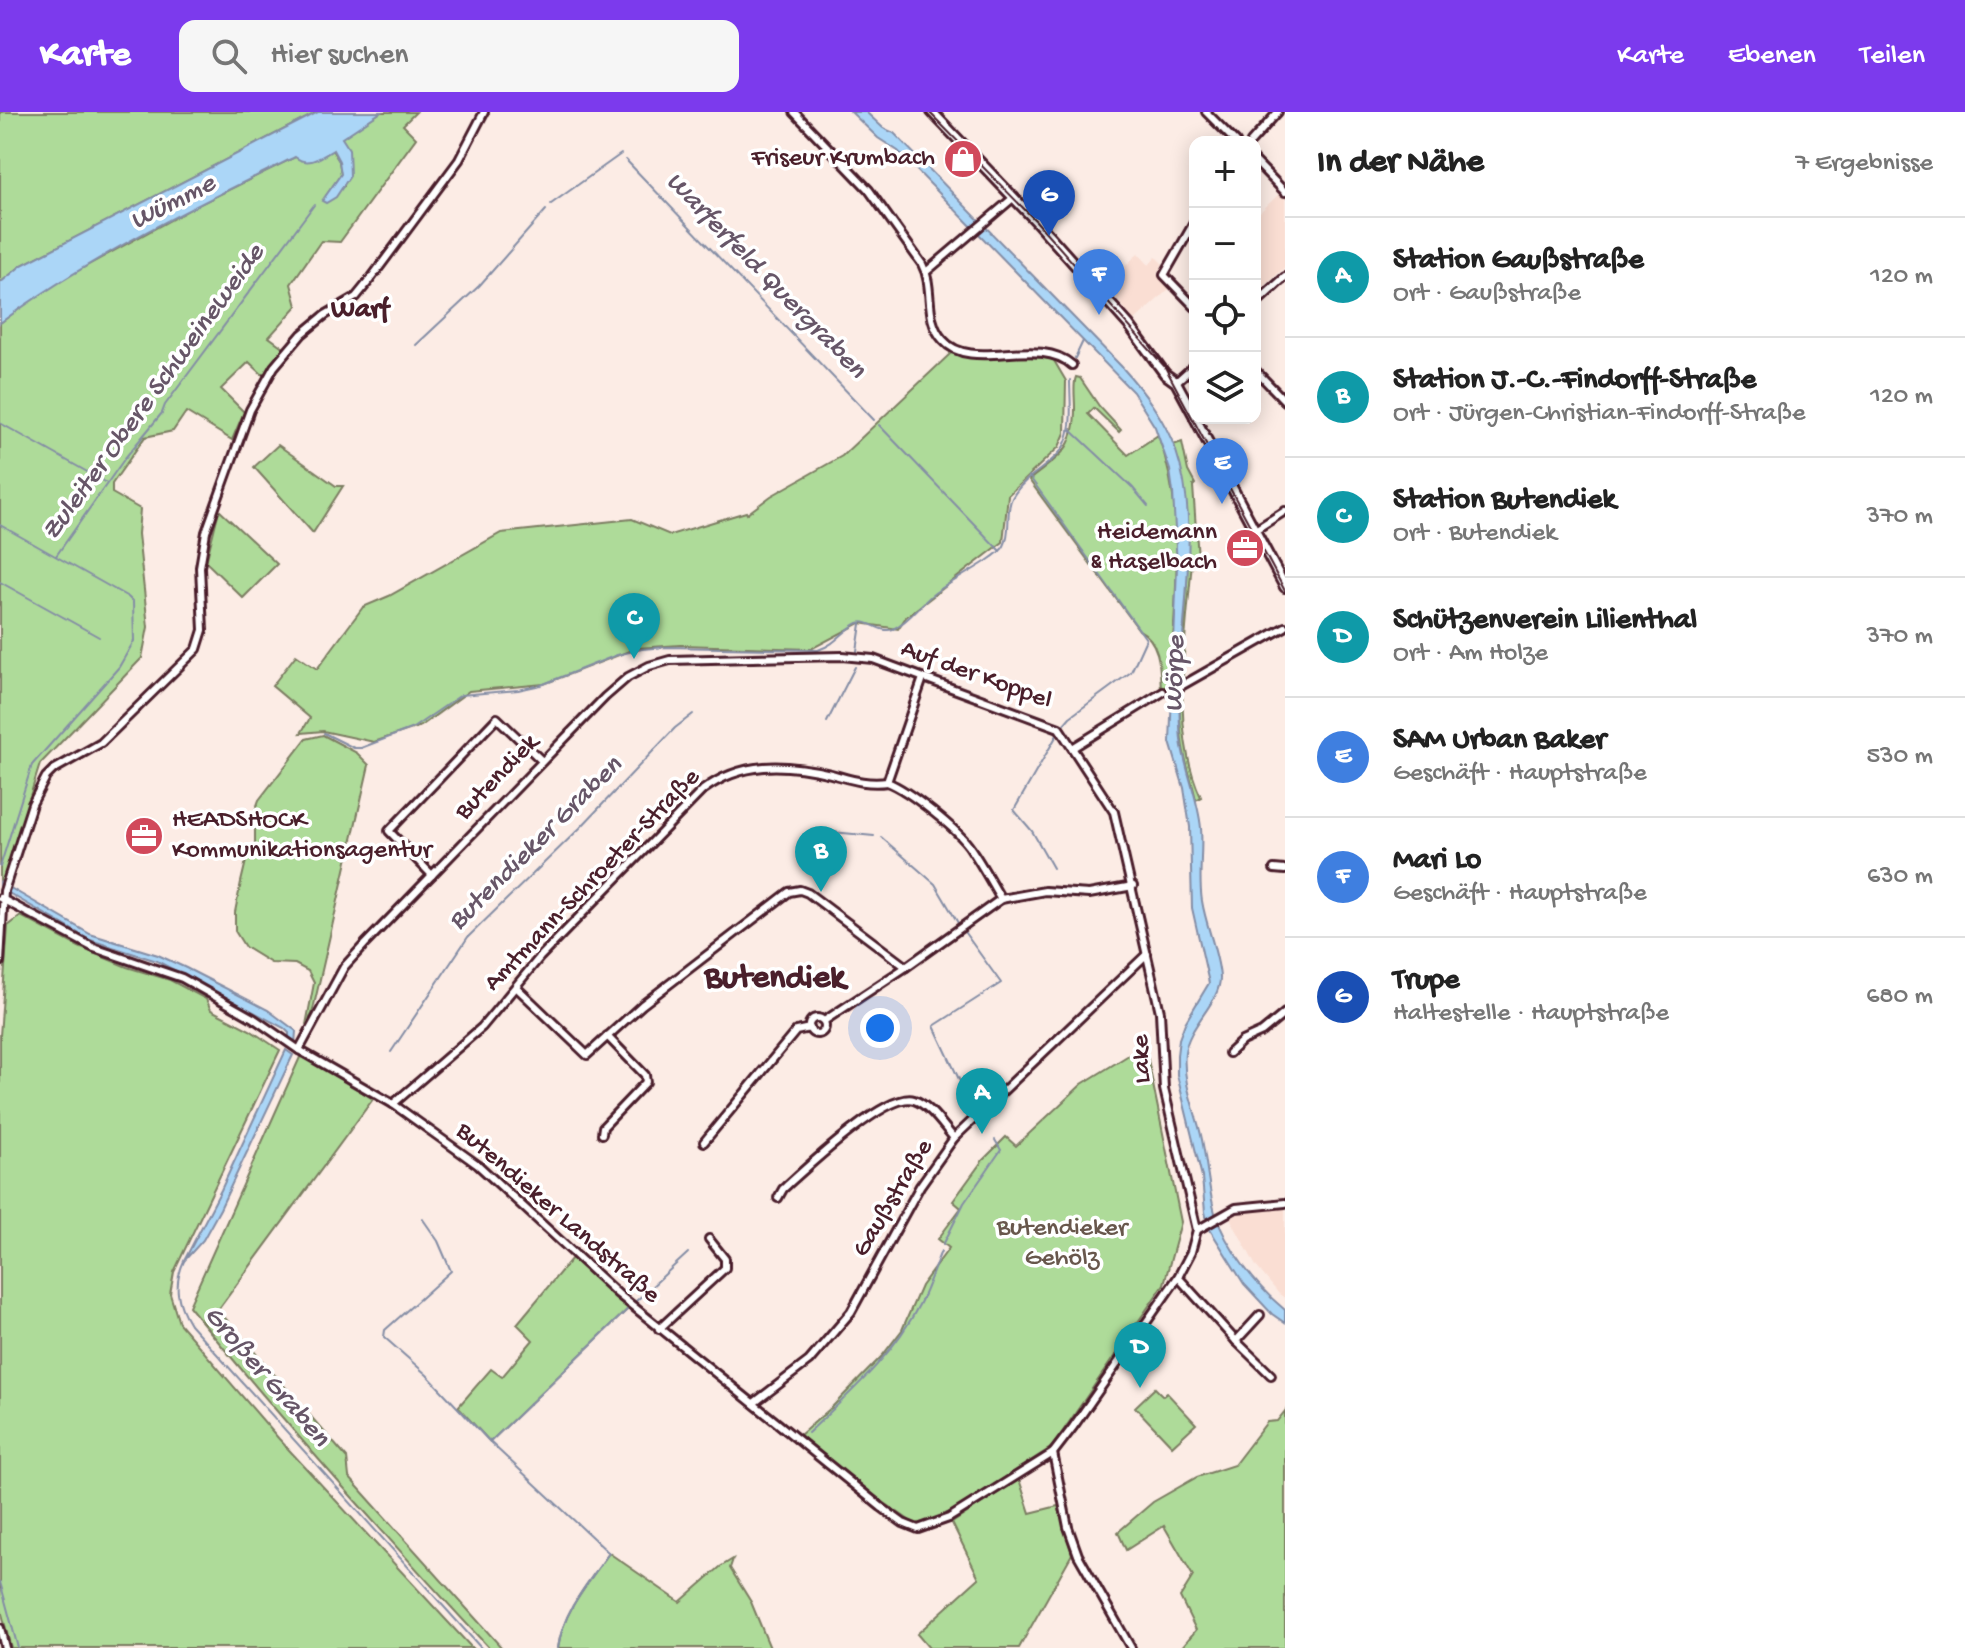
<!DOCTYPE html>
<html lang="de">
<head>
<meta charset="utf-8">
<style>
	body { margin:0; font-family:"Gochi Hand",sans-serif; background:#f6f6f6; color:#222 }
	.controls { position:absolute; right:24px; top:24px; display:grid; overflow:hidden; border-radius:16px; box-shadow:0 4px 20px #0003 }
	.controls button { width:72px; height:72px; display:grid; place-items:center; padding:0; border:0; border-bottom:2px solid #e0e0e0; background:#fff; color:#222; font:40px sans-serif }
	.you { position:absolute; left:880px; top:916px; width:28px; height:28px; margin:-20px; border:6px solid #fff; border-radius:50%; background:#1a73e8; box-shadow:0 0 0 12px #1a73e833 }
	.badge { display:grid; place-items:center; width:52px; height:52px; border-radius:50%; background:#7c3aed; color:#fff; font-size:26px; font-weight:700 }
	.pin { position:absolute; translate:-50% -66px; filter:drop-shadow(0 2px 4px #0008) }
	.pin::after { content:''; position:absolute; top:42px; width:28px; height:24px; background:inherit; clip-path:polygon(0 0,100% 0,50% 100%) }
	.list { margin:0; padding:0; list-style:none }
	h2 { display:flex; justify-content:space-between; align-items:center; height:104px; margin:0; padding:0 32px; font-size:34px }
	h2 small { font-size:26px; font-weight:400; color:#767676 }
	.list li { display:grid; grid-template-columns:52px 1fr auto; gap:24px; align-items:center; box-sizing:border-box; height:120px; padding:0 32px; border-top:2px solid #e0e0e0 }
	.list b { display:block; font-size:30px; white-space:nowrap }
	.list p { margin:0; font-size:26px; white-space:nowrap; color:#767676 }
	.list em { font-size:26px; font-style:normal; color:#767676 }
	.icon { flex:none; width:44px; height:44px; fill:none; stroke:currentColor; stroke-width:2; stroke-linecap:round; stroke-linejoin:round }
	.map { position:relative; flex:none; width:1285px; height:1536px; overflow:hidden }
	header { display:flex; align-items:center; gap:48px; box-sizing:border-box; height:112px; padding:0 40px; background:#7c3aed; color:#fff }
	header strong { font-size:38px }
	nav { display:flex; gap:44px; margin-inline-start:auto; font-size:28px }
	.search { width:560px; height:72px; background:#f6f6f6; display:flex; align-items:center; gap:20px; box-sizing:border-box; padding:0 28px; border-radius:16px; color:#767676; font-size:30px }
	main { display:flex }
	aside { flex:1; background:#fff }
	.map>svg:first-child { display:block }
	.built { fill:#faded3 }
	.green { fill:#aedb99; stroke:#7c7d62; stroke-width:2 }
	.water { fill:#abd6f7; stroke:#848da5; stroke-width:2 }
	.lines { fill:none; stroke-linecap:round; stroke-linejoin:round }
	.stream { stroke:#848da5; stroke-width:2 }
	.minor-casing { stroke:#4a1f2b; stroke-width:12 }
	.tertiary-casing { stroke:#4a1f2b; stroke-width:14 }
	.minor { stroke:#fff; stroke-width:6 }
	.tertiary { stroke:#fff; stroke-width:8 }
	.tram { stroke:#4a1f2b; stroke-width:2 }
	.labels { text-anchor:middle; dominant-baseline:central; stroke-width:7; stroke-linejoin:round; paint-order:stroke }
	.poi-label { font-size:26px; fill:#4a1f2b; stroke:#fff; text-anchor:end }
	.street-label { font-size:26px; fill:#4a1f2b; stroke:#fff }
	.park-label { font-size:26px; fill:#68574c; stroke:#fff }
	.water-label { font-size:28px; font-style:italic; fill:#675668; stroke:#fff }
	.neighbourhood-label { font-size:28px; font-weight:bold; fill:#4a1f2b; stroke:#fff }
	.district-label { font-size:34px; font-weight:bold; fill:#4a1f2b; stroke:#fff }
</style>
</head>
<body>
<header>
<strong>Karte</strong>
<div class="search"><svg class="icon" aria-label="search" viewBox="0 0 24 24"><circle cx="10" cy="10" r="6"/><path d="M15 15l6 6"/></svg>Hier suchen</div>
<nav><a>Karte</a><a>Ebenen</a><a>Teilen</a></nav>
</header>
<main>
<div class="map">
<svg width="1285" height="1536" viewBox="0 0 1285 1536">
	<rect width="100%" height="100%" fill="#fcece5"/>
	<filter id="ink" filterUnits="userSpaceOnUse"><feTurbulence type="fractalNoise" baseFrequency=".0125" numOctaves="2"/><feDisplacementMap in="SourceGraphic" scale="16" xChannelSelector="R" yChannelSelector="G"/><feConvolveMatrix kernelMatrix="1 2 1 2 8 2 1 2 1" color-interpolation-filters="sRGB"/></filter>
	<g filter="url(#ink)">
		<g class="built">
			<path d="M1280,81L1285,86V155L1255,183V105Z"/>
			<path d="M1138,141L1149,153L1156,145L1163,152L1157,162L1170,176L1134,209L1107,174Z"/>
			<path d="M1285,1096V1186L1279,1182L1256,1154L1229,1104L1247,1098Z"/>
		</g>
		<g class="green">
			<path d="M0,0H318L22,153L0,171Z"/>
			<path d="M381,0H416L403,13L416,26L340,130L321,129L291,172L297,194L269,225L284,236L265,265L249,250L221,277L244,300L232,328L186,300L173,319L145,325L112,372V381L140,397L138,422L148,515L142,546L40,652L3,771L0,770V211L48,175L192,96L295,45L332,38L339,49L341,62L328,81L344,74L341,26Z"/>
			<path d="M951,241C984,248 1019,242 1053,247L1066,269L1065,321L1059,335L1008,383L1003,430L906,505L898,517L860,511L811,537L680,533L637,536L544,572L469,579L421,614L374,630L323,619L301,621L310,606L272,574L296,543L317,557L363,495L389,484L501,421L632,407L670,423L746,400L747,402L771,384L842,344Z"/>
			<path d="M1076,265L1080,266L1099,294L1121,318L1119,320L1094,296L1088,302L1128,343L1158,323C1188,404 1174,492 1170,576L1161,579C1160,558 1161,529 1139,518L1029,368C1060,343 1075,339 1075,296C1075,285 1073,272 1076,265Z"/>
			<path d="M1182,330L1188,359L1195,372L1193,374L1198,446L1192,448C1187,521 1169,617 1201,685L1196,688C1192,668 1184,648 1182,629C1176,581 1183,535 1186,488C1190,437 1186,386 1175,336L1173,333Z"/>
			<path d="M278,333L336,374H343L313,421L254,355Z"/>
			<path d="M219,398L277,452L243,486L206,450Z"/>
			<path d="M323,623L357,641L369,653L312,902L306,913L314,871L308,859L295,852L271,851L245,835L235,819V800L241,770L247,745L255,733V699L259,688L306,627Z"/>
			<path d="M21,804L79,835L127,855L170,868L206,887L211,898L250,918L280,938L174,1160L170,1182L179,1211L279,1327L472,1536H11L0,1494V924L8,814Z"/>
			<path d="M1145,933L1181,1110L1164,1172L1052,1335L948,1402L916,1413L862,1375L800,1323L832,1295L882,1244L902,1218L921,1174L949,1136L938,1127L961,1096L953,1089L983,1048L1006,1025L1016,1034L1082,972Z"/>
			<path d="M301,943L373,987L218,1198L347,1346L349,1365L502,1536H489C386,1425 285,1312 189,1194Z"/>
			<path d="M572,1146L629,1196L490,1330L458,1295L491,1257L502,1265L533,1228L517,1212Z"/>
			<path d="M1155,1276L1163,1284L1167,1281L1196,1312L1172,1334L1135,1295Z"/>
			<path d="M1285,1299V1536H1181L1196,1518L1180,1485L1193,1464L1164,1414L1126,1438L1118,1420L1153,1390L1197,1365L1234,1353L1267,1310L1277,1309Z"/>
			<path d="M1019,1367L1030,1401L1058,1394L1072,1442L1019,1536H929L917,1522L979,1466L952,1411Z"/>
			<path d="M609,1441L680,1490L720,1455L733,1447L730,1456L751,1490L770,1536H558C563,1499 588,1471 609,1441Z"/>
		</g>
		<g class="water">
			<path d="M318,0H381L342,26L349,37L350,64L336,85L326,91L322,89L341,62L339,49L333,38C320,46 308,55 295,45C193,95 91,144 0,211V171L22,153Z"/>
			<path d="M851,0H866L883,16L894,21L1121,254C1144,280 1165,307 1176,339C1206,426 1172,537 1181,628C1185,658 1198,686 1201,716C1203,740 1198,765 1202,789C1206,814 1218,840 1220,865C1221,890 1188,913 1185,941C1182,969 1195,997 1201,1023C1207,1049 1208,1076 1215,1101C1226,1136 1257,1175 1285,1198V1211L1272,1202L1244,1172L1209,1116L1205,1100L1202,1065L1177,963V943L1179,927L1185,911L1209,871L1192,796L1190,715L1184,676L1170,630L1177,455L1173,380L1170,358L1155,315L1133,280L898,39L878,26Z"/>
			<path d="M0,770L90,822L158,843L186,856L268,898L296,919L295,933L289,928V921L284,916L157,849L90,828L0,776Z"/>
			<path d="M286,938L293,943L220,1097L203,1128L184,1149L221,1078Z"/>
		</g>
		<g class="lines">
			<g class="stream">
				<path d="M626,48L874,308"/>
				<path d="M551,92L621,42"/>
				<path d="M416,233L479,174L546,98"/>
				<path d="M1075,246L1083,229"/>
				<path d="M0,311L107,371"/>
				<path d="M879,313L1000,439"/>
				<path d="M1070,317L1132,375L1148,394"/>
				<path d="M1029,364L1146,527L1131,560L1070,605L1064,612"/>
				<path d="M0,413L128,485L133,490L134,529L119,555L32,653L0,755"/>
				<path d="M56,444L125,346L162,301L165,293L314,93"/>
				<path d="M0,470L99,525"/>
				<path d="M857,539L861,512"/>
				<path d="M827,610L855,555"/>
				<path d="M324,621L354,636H361L413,616L461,583L518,578L541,573L617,543L642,537L667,535L818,538C837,532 843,518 858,511C870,507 880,522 893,517C912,508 922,488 939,478C952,469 999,445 1004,434C1012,419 1005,399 1012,386C1024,364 1046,357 1060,340C1075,321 1070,291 1070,268"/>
				<path d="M812,718L874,724"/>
				<path d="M881,725L935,772L958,811"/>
				<path d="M1053,756L1032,719L1014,698L1057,623"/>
				<path d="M391,940L468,825L580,716L675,616L693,602"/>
				<path d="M964,978L934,914L1001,871L965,821"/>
				<path d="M422,1106L438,1129L451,1159L385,1218L384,1225L427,1263L490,1330L629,1196"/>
				<path d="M943,1133L964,1091L1001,1038L995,1028"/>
				<path d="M184,1149C173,1173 177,1191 190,1212L481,1536"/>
				<path d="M635,1190L688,1141"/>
				<path d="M808,1321C850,1281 894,1243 920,1191C928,1175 934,1156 941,1139"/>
				<path d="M491,1331L609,1441C588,1471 563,1499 558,1536"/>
				<path d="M0,1470L18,1536"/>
			</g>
			<defs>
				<g id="minor">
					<path d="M794,0L869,78L922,152C935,176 923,206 943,228C971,261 1038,222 1072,253"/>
					<path d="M1206,0L1236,30"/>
					<path d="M1251,30L1278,0"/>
					<path d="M1255,49L1285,80"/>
					<path d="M1195,109L1164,163L1195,195"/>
					<path d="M926,160L1013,86"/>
					<path d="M1255,192L1285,165"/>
					<path d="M1255,258L1285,289"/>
					<path d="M1176,270L1195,253"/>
					<path d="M1255,418L1285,399"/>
					<path d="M1181,574L1285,515"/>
					<path d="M1074,635L1163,580"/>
					<path d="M887,670C908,678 959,718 971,737C982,753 991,770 1001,787"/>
					<path d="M1274,757L1285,758"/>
					<path d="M432,763L389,719L497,606L542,649"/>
					<path d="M0,786L94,836L182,866L253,906L299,938L393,992L478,1053L618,1182L881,1395L903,1411L918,1417L949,1406L1053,1341L1073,1315L1178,1165L1191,1140L1197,1118"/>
					<path d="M0,850L4,779L32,692L46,665L53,658L101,631L197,537L203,518L200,455L206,420L250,298L274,255L302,222L325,203L356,185L369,169L459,48L484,0"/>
					<path d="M516,875L587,943L642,893L789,780L800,778L808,781L906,855L1001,787L1045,779L1089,782L1133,774"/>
					<circle cx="817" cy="914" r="8"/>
					<path d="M824,909L906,855"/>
					<path d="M299,938L344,855L365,832L605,585L628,565L649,554L670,548L842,544L873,547L1059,616L1114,700L1160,900L1164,977L1197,1118"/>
					<path d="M1229,941L1242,929L1262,920L1285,901"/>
					<path d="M393,992L482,915L540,845L703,678C742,649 784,651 831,662C850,667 866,673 887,670L923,566"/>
					<path d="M602,1022L603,1015L646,970L645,963L607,924"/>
					<path d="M704,1030L796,919L810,916"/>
					<path d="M778,1086L783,1077C804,1058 887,979 914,988C930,993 943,1014 954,1026"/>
					<path d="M1197,1118L1236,1096L1285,1091"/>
					<path d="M1178,1165L1236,1229L1271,1263"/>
					<path d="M659,1217L725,1156V1147L709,1127"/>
					<path d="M1236,1229L1260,1203"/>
					<path d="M754,1291L809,1249L851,1200L920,1074L954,1026L1147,842"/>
					<path d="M1053,1341L1068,1415L1078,1443L1131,1536"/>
					<path d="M0,1516L5,1536"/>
				</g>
				<g id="tertiary">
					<path d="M932,0L1036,109L1129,213L1165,262L1176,270L1195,305"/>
					<path d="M1195,306L1285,475"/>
				</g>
			</defs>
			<use href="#minor" class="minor-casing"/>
			<use href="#tertiary" class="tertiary-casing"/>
			<use href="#minor" class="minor"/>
			<use href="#tertiary" class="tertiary"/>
			<path class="tram" d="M929,0L1036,109L1165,255L1285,479"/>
		</g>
	</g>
	<defs>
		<symbol id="shop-disc" viewBox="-11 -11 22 22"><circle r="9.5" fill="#d1495b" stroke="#fff"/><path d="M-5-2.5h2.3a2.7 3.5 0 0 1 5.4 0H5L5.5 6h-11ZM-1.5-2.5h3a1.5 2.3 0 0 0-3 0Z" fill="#fff"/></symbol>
		<symbol id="office-disc" viewBox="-11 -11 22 22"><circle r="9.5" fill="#d1495b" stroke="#fff"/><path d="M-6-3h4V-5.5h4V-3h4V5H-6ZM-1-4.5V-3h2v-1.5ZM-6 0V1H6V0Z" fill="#fff"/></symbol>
	</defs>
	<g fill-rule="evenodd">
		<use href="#shop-disc" x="941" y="25" width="44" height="44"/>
		<use href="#office-disc" x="1223" y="414" width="44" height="44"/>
		<use href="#office-disc" x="122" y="702" width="44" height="44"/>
	</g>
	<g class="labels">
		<g class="poi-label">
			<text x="935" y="47">Friseur Krumbach</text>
			<text x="1217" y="421">Heidemann<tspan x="1217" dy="30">&amp; Haselbach</tspan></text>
			<text x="172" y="709" text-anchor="start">HEADSHOCK<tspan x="172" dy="30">Kommunikationsagentur</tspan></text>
		</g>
		<g class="street-label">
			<text transform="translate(976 564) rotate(20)">Auf der Koppel</text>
			<text transform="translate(498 666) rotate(-46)">Butendiek</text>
			<text transform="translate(593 769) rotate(-46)">Amtmann-Schroeter-Straße</text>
			<text transform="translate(1143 947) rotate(-93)">Lake</text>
			<text transform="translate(894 1087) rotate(-59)">Gaußstraße</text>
			<text transform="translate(557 1102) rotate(41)">Butendieker Landstraße</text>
		</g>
		<g class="park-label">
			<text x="1062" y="1117">Butendieker<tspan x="1062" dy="30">Gehölz</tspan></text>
		</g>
		<g class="water-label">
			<text transform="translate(173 91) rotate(-27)">Wümme</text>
			<text transform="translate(765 164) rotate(46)">Warferfeld Quergraben</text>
			<text transform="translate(154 281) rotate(-54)">Zuleiter Obere Schweineweide</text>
			<text transform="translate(1176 562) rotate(-88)">Wörpe</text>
			<text transform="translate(536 732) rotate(-45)">Butendieker Graben</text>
			<text transform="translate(266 1265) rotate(49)">Großer Graben</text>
		</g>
		<g class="neighbourhood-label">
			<text x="360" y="198">Warf</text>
		</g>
		<g class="district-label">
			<text x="775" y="868">Butendiek</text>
		</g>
	</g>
</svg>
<div class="controls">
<button>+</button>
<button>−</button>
<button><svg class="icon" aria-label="locate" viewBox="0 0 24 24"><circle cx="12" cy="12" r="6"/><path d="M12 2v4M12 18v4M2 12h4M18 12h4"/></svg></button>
<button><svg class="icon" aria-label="layers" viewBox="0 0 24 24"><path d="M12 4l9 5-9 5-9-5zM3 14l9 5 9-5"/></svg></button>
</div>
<div class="you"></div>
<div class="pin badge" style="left:982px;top:1022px;background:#0f9aa8">A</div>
<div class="pin badge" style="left:821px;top:780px;background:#0f9aa8">B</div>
<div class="pin badge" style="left:634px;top:547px;background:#0f9aa8">C</div>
<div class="pin badge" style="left:1140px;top:1276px;background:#0f9aa8">D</div>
<div class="pin badge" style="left:1222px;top:392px;background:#3f7fe0">E</div>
<div class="pin badge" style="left:1099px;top:203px;background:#3f7fe0">F</div>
<div class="pin badge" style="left:1049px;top:124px;background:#1a4fb4">G</div>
</div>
<aside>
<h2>In der Nähe<small>7 Ergebnisse</small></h2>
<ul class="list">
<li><span class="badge" style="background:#0f9aa8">A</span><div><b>Station Gaußstraße</b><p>Ort · Gaußstraße</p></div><em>120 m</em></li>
<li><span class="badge" style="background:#0f9aa8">B</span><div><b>Station J.-C.-Findorff-Straße</b><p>Ort · Jürgen-Christian-Findorff-Straße</p></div><em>120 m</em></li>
<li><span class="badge" style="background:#0f9aa8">C</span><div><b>Station Butendiek</b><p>Ort · Butendiek</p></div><em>370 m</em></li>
<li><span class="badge" style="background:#0f9aa8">D</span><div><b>Schützenverein Lilienthal</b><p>Ort · Am Holze</p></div><em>370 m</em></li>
<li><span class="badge" style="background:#3f7fe0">E</span><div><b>SAM Urban Baker</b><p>Geschäft · Hauptstraße</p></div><em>530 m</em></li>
<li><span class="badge" style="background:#3f7fe0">F</span><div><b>Mari Lo</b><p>Geschäft · Hauptstraße</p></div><em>630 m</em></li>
<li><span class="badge" style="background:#1a4fb4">G</span><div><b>Trupe</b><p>Haltestelle · Hauptstraße</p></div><em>680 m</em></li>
</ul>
</aside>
</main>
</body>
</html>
